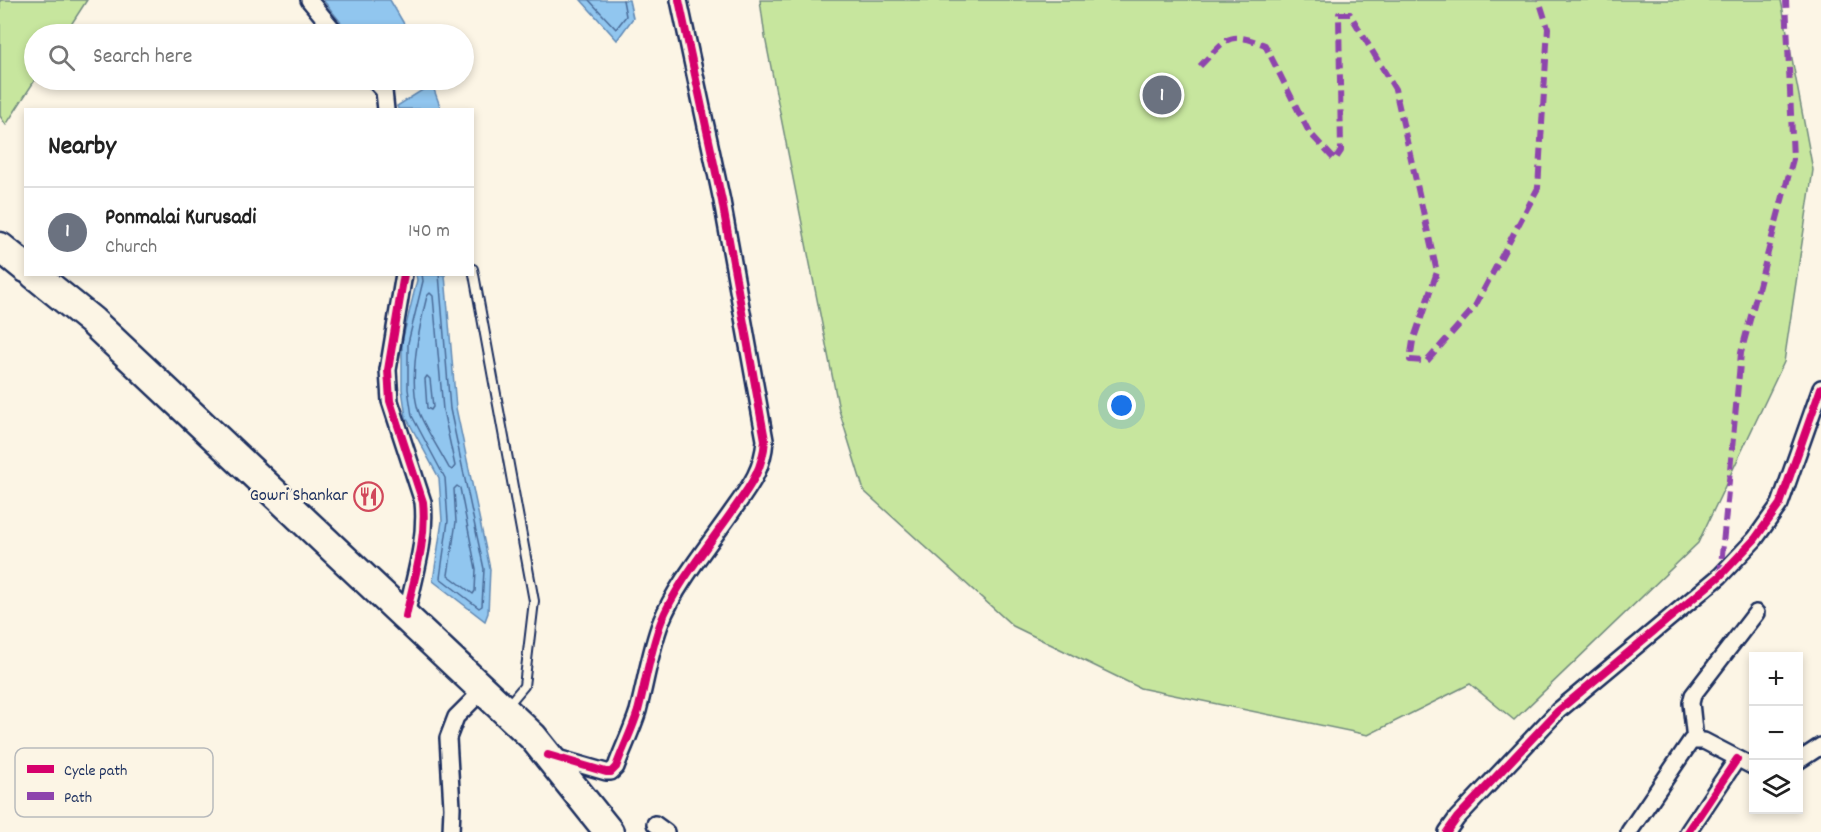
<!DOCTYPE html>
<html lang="en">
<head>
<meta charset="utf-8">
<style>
	body { margin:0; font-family:Dekko,sans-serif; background:#f6f6f6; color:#222 }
	.controls { position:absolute; right:18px; bottom:18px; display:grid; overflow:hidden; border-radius:0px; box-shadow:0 3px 9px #0003 }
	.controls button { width:54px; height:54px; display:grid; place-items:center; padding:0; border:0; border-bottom:2px solid #e0e0e0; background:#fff; color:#222; font:30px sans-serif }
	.you { position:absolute; left:1122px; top:406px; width:21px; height:21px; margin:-15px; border:4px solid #fff; border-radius:50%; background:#1a73e8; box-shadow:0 0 0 9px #1a73e833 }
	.badge { display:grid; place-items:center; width:39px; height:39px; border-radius:50%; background:#db2777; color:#fff; font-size:20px; font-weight:700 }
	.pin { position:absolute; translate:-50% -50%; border:3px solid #fff; box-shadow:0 2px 6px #0006 }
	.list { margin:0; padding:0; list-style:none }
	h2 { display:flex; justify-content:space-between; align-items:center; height:78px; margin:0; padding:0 24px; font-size:26px }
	h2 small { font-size:20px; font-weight:400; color:#767676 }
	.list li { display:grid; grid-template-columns:39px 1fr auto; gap:18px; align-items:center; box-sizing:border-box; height:90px; padding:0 24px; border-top:2px solid #e0e0e0 }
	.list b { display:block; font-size:22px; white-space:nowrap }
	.list p { margin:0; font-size:20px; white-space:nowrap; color:#767676 }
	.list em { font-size:20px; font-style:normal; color:#767676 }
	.icon { flex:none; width:33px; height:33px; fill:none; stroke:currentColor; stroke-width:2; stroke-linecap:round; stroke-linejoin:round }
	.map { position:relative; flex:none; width:1821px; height:832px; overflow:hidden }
	.search { position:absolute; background:#fff; box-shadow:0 3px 9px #0003; left:24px; top:24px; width:450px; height:66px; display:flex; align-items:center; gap:15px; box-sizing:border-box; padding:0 21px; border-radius:33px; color:#767676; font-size:22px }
	.panel { position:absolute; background:#fff; box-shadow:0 3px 9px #0003; left:24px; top:108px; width:450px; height:168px; border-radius:0px }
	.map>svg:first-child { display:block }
	.green { fill:#c7e69e; stroke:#718a7e; stroke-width:1.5 }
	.water { fill:#91c6ef; stroke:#628ab5; stroke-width:1.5 }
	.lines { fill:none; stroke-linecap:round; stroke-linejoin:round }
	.shore { stroke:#4a6b98; stroke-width:1.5 }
	.lane-casing { stroke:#1b2f5e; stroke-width:12 }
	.street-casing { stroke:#1b2f5e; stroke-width:20 }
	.highway-casing { stroke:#1b2f5e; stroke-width:33 }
	.lane { stroke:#fcf5e5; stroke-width:8 }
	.street { stroke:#fcf5e5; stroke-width:15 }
	.highway { stroke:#fcf5e5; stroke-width:28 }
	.quiet { stroke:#8e44ad; stroke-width:6; stroke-dasharray:12 6; stroke-linecap:butt }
	.cycleway-casing { stroke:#fcf5e5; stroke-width:11 }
	.cycleway { stroke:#d6006c; stroke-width:8 }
	.labels { text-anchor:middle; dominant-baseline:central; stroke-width:6; stroke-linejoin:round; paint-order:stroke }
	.poi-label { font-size:18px; fill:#1b2f5e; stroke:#fcf5e5; text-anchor:end }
	.key { fill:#fcf5e5; stroke:#b8babc; stroke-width:1.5 }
	.key-label { font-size:16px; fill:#1b2f5e }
</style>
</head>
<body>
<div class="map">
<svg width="1821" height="832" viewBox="0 0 1821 832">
	<rect width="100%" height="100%" fill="#fcf5e5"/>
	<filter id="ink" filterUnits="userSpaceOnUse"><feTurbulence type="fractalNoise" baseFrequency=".0167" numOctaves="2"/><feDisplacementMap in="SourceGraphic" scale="12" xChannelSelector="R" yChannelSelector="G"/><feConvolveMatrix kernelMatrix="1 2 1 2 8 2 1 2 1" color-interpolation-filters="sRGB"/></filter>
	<g filter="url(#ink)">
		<g class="green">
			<path d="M0,0H87L65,34H34L35,80L6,125L0,116Z"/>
			<path d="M760,0H1781L1813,170L1784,362L1698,543L1514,720L1470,684L1368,735L1140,688L1013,626L864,491L839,410L765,37Z"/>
		</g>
		<g class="water">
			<path d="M323,0H390L410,34H350Z"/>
			<path d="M581,0H629L633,18L617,40Z"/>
			<path d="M432,84L441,109H398L397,106Z"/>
			<path d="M416,275H445L456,408L490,569L488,613L485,621L433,581L442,521L439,478L406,417L402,389V342L417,280Z"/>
		</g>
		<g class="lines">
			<g class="shore">
				<path d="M589,0L616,29L626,16L623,0"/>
				<path d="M422,274L423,281L408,343V389L412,416L445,478L448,521L440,578L479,608L482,606L484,569L450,409L439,274"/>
				<path d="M430,293L433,296L443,410L455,466L452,470L449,468C440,451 428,433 420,415C407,384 419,328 427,296Z"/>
				<path d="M427,376L430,379L433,407L431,410L427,408L425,379Z"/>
				<path d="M457,486L460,488L476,569L475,591L473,594L448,575L456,522L454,489Z"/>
			</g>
			<defs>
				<path id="lane" d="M473,269L534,601L524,686L508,705"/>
				<g id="street">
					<path d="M309,0L337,34"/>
					<path d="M374,80L384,91L386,110"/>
					<path d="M404,274L388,370L390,401L423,502C427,540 414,578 406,616"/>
					<path d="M1695,740L1691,703L1693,695L1756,613"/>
					<path d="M554,757L606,772H611L616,767C623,748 632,730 638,711C646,681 650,651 661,622C675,586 708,546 731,513C748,489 763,471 765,440L722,201L679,0"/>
					<path d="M1798,761L1821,746"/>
					<path d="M655,824L666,832"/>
					<path d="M451,832L452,807L448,738L456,717L484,689"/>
					<path d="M1447,832L1457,818L1558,711L1720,576L1755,539L1780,504L1821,388"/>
					<path d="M1629,832L1691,741H1704L1754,767"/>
					<path d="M1688,832L1737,759"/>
				</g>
				<g id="highway">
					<path d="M0,247L26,268"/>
					<path d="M34,274L92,321L533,737L609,832"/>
				</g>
			</defs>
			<use href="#lane" class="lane-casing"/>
			<use href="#street" class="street-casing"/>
			<use href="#highway" class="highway-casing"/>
			<use href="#lane" class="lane"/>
			<use href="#street" class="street"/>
			<use href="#highway" class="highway"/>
			<g class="quiet">
				<path d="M1200,66C1227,39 1226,30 1265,45L1309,132L1335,160L1341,151L1339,14H1350L1395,89L1437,272L1413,341L1410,360L1427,361L1474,308L1538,188L1548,28L1539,0"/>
				<path d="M1720,576L1741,353L1793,159L1786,0"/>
			</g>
			<defs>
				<g id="cycleway">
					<path d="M404,274L388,370L390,401L423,502C427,540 414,578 406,616"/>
					<path d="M548,755L606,772H611L616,767C623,748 632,730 638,711C646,681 650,651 661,622C675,586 708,546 731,513C748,489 763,471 765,440L722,201L679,0"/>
					<path d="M1447,832L1457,818L1558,711L1720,576L1755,539L1780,504L1821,388"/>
					<path d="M1688,832L1737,759"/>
				</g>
			</defs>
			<use href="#cycleway" class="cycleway-casing"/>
			<use href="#cycleway" class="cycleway"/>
		</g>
	</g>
	<defs>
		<symbol id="restaurant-ring" viewBox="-11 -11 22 22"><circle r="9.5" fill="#fcf5e5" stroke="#d1495b" stroke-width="1.5"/><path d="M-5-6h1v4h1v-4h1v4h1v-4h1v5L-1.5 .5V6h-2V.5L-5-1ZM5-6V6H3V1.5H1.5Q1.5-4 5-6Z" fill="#d1495b"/></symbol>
	</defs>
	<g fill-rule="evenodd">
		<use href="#restaurant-ring" x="352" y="480" width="33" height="33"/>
	</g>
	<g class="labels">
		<g class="poi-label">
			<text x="348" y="496">Gowri Shankar</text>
		</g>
	</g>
	<rect x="15" y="748" width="198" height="69" rx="9" class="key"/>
	<rect x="27" y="765" width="27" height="8" fill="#d6006c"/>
	<rect x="27" y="792" width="27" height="8" fill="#8e44ad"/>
	<g class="key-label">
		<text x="64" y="775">Cycle path</text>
		<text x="64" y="802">Path</text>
	</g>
</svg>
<div class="controls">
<button>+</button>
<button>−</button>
<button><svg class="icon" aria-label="layers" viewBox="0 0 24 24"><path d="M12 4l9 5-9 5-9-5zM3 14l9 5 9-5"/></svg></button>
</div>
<div class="you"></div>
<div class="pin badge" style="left:1162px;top:95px;background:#6b7280">1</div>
<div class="search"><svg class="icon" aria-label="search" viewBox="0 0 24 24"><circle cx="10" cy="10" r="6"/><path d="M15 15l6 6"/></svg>Search here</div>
<section class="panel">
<h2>Nearby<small></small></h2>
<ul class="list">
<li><span class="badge" style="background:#6b7280">1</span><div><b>Ponmalai Kurusadi</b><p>Church</p></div><em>140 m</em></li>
</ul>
</section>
</div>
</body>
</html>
